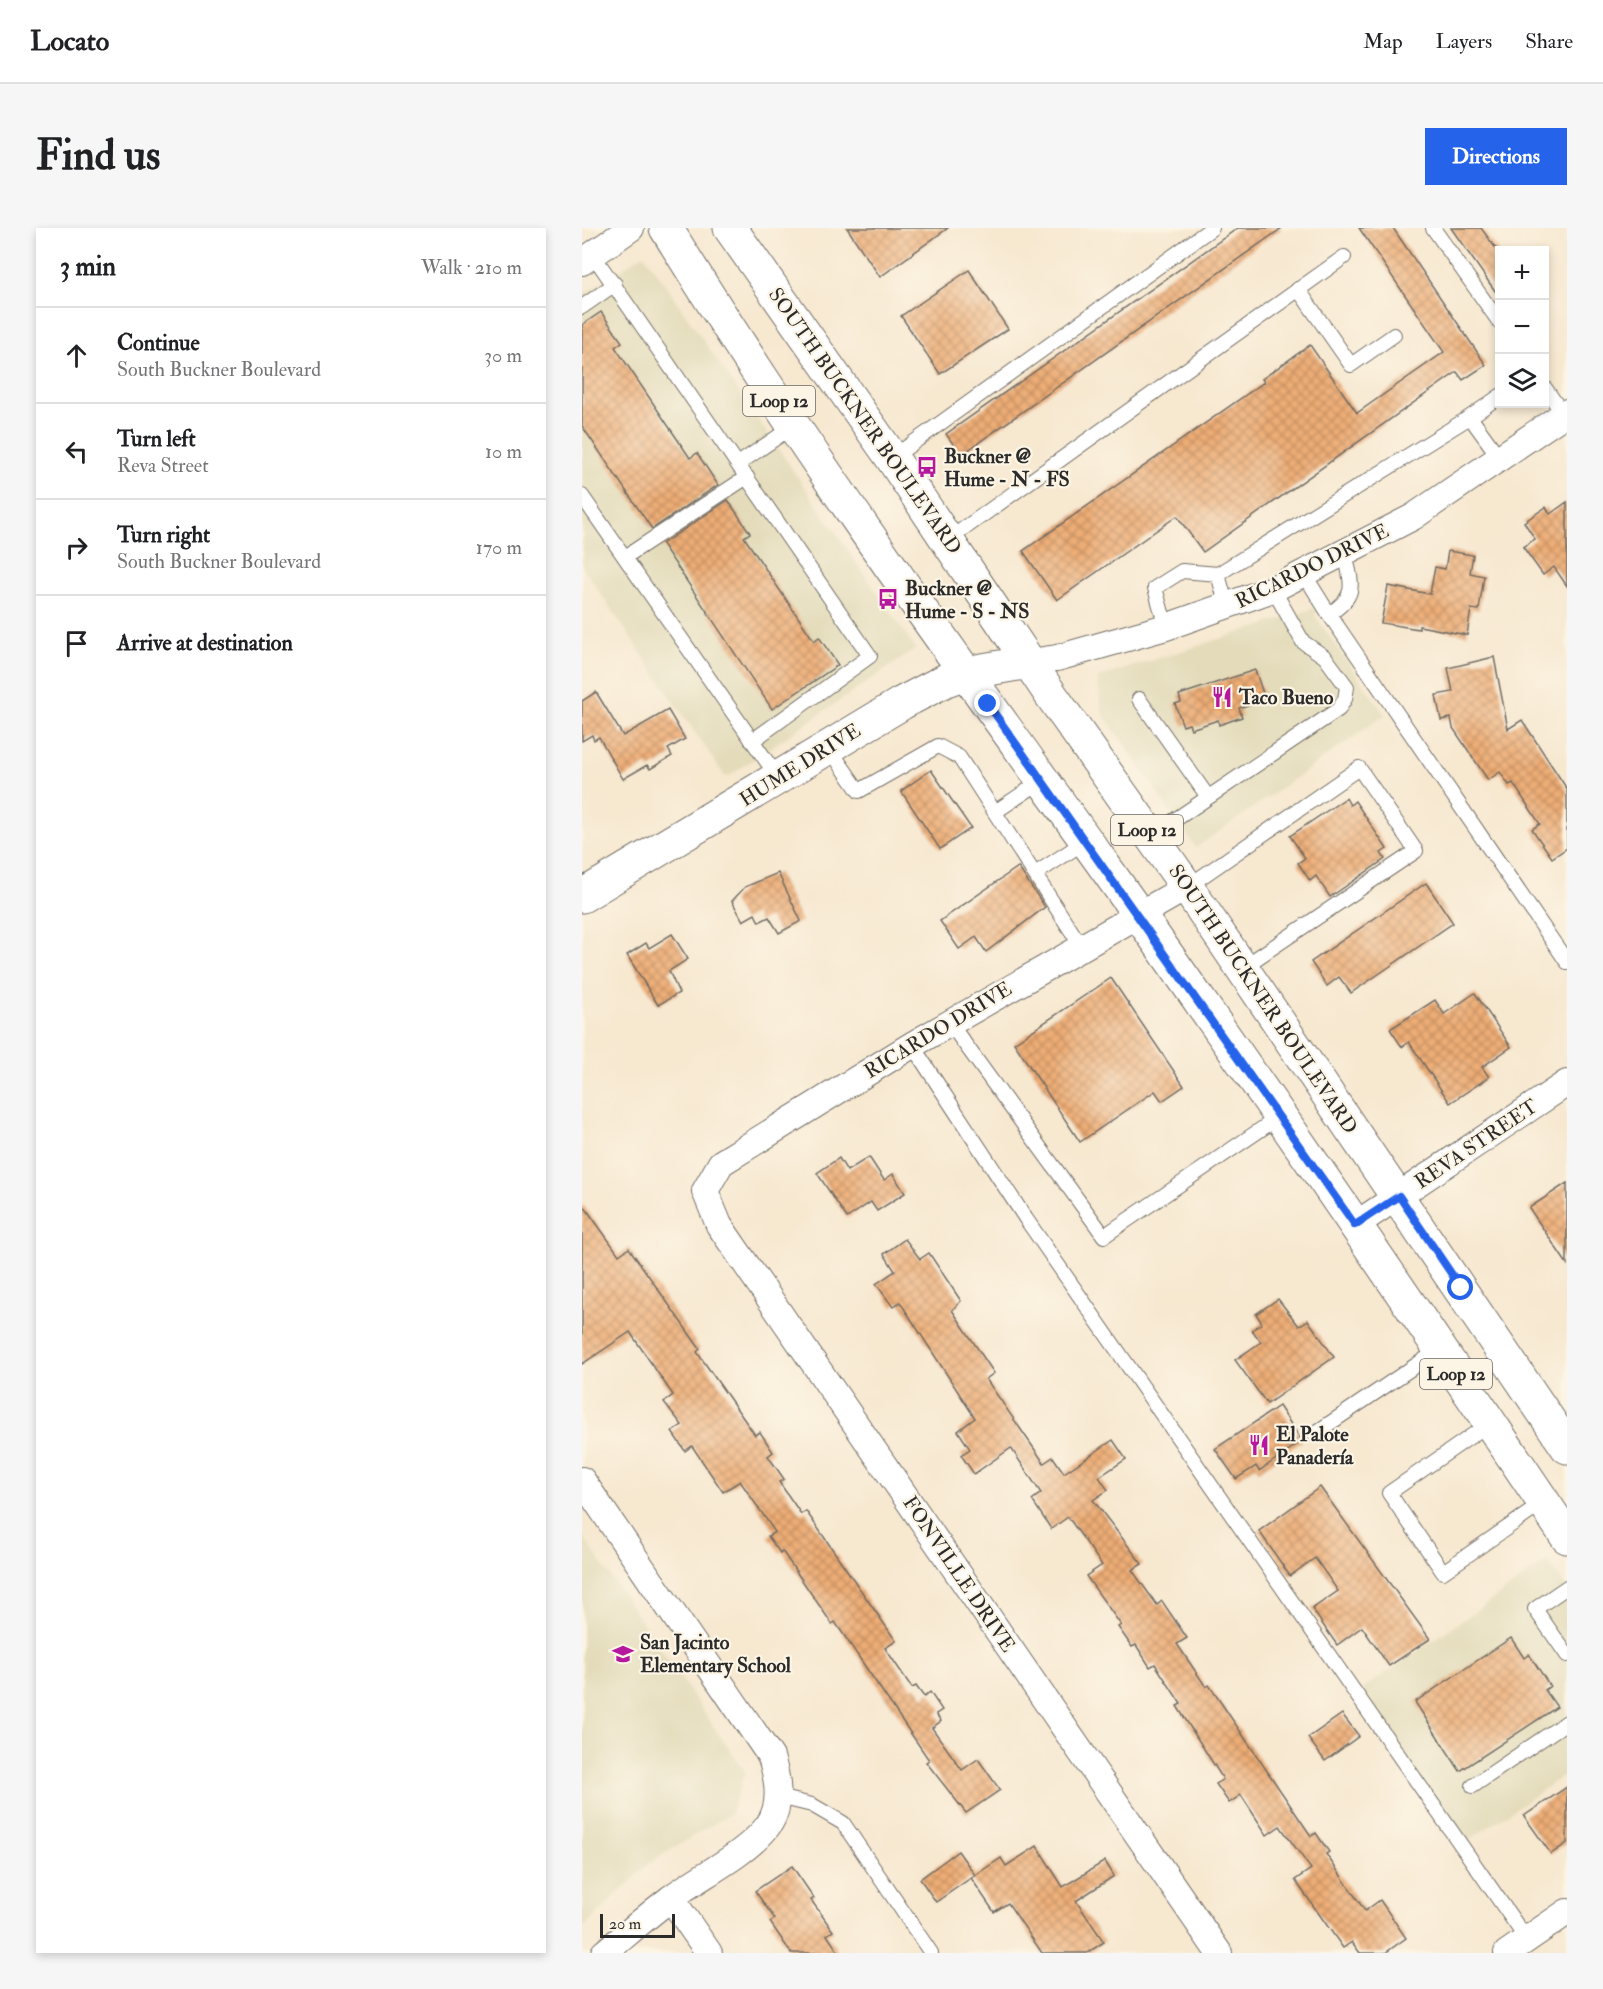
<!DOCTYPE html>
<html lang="en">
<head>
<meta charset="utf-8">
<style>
	body { margin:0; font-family:"IM FELL Double Pica",serif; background:#f6f6f6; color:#202124 }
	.controls { position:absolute; right:18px; top:18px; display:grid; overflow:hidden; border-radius:0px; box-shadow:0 3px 9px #0003 }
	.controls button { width:54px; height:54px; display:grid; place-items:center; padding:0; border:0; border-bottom:2px solid #e0e0e0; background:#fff; color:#202124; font:30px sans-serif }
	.scale { position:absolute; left:18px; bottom:15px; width:75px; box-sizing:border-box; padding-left:6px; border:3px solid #2b2b2b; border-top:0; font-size:16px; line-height:21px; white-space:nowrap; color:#2b2b2b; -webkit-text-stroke:4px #fcf5e5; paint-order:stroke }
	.stop { position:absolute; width:18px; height:18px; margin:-14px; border:4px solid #2563eb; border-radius:50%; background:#fff }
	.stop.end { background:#2563eb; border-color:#fff; box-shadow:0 2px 6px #0008 }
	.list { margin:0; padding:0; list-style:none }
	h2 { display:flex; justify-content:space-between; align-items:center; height:78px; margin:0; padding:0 24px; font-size:26px }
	h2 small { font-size:20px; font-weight:400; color:#757577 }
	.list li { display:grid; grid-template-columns:39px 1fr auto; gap:18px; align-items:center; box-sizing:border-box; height:96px; padding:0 24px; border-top:2px solid #e0e0e0 }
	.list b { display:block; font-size:22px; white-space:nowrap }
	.list p { margin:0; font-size:20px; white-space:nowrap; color:#757577 }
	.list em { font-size:20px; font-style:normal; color:#757577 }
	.icon { flex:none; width:33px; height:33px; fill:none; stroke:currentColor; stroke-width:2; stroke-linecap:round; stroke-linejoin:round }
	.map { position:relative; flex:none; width:985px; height:1725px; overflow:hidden; border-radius:0px }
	header { display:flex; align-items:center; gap:36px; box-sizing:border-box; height:84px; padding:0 30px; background:#fff; border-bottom:2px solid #e0e0e0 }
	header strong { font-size:28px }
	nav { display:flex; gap:33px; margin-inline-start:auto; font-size:21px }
	.intro { display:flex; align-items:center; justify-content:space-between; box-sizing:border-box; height:144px; padding:0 36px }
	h1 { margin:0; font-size:42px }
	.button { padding:15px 27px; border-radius:0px; background:#2563eb; color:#fff; font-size:21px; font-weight:700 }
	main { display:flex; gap:36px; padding:0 36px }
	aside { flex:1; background:#fff; border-radius:0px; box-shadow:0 3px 9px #0003 }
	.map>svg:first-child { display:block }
	.built { fill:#e3dbba }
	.building { fill:url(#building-cross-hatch) }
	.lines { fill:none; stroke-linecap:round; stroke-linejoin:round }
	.lane-casing { stroke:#726d65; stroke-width:16 }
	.street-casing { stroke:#726d65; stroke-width:28 }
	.secondary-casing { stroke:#726d65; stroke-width:35 }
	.primary-casing { stroke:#726d65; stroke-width:35 }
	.lane { stroke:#fff; stroke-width:14 }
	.street { stroke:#fff; stroke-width:26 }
	.secondary { stroke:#fff; stroke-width:33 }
	.primary { stroke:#fff; stroke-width:33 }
	.route { stroke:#2563eb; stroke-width:8 }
	.labels { text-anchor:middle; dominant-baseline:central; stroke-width:4.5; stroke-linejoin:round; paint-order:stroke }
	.shield { fill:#fcf5e5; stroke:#6a6863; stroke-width:1.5 }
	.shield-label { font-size:18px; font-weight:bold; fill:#2b2b2b }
	.street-label { font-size:20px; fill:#2b2b2b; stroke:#fcf5e5 }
	.poi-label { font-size:20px; font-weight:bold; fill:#2b2b2b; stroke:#fcf5e5; text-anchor:start }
</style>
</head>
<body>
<header>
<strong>Locato</strong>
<nav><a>Map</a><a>Layers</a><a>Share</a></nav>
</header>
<div class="intro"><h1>Find us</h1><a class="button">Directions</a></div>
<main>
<aside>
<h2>3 min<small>Walk · 210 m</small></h2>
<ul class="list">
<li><svg class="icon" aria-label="ahead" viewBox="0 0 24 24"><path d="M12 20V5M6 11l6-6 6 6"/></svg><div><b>Continue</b><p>South Buckner Boulevard</p></div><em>30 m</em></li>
<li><svg class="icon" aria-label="left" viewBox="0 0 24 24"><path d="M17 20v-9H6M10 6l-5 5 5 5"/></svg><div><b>Turn left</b><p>Reva Street</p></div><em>10 m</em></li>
<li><svg class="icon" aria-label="right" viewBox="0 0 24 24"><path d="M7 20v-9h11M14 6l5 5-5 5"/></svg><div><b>Turn right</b><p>South Buckner Boulevard</p></div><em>170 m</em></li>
<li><svg class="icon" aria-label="arrive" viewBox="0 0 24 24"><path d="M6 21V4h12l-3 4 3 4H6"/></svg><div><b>Arrive at destination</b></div></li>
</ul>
</aside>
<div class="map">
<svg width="985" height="1725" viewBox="0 0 985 1725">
	<defs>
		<pattern id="building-cross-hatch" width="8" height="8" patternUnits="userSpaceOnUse" patternTransform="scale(1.5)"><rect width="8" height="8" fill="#eead76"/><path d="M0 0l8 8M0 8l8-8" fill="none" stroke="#c18d61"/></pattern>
	</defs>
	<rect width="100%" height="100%" fill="#fcf5e5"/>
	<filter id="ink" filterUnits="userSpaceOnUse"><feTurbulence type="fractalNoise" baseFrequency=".0167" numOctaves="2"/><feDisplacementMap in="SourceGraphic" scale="12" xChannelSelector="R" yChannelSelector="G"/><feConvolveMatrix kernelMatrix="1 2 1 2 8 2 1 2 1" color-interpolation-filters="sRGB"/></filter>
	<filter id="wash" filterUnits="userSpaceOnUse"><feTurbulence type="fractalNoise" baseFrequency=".008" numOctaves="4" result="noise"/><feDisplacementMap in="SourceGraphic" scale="24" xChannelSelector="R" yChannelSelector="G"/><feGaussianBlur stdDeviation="1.35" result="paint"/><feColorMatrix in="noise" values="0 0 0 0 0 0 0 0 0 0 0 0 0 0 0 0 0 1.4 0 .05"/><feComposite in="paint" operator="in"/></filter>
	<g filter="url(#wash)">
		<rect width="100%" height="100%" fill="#f7e8d0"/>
		<g class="built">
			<path d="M62,26L334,421L144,550L0,338V67Z"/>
			<path d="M744,377L732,386L803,487L614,620L520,484L515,450Z"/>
			<path d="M0,1307L163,1544L149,1585L66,1636L0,1701Z"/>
			<path d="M966,1333L985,1361V1545L880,1617L775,1465Z"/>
		</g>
		<g id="blocks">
			<g class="building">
				<path d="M265,0H366L298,49Z"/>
				<path d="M656,0H700L379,227L364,206Z"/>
				<path d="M777,0H811L904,137L881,152L875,144L621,324L595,288L475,372L441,323L682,154L680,151L728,117L775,185L862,124Z"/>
				<path d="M869,0H899L918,26V70Z"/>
				<path d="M387,42L426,101L358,146L319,88Z"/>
				<path d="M19,84L40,114L33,119L108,230L115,225L136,257L70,301L0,198V97Z"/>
				<path d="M146,272L168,305L162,309L232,413L237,409L256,437L190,481L80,316Z"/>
				<path d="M985,274V358L972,339L961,347L941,319L953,311L942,294L964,279L968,286Z"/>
				<path d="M866,323L891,327L888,345L902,348L897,382L889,381L885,407L837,398V401L799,395L806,358L848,366L853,339L863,341Z"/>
				<path d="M912,429L926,501L940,492L985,561V620L970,630L950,601L958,596L931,555L927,557L918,544L906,552L871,500L869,490L859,492L854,467L871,464L866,440Z"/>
				<path d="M673,442L683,471L657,480L660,489L637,497L636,492L609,501L607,496L601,498L593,476L599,474L597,467Z"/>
				<path d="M14,464L41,508L86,482L103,511L86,521L90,528L68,541L65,537L41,551L17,509L12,512L10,507L0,513V473Z"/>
				<path d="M349,542L389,600L358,621L319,563Z"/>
				<path d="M764,570L768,577L773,573L805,621L799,625L803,631L748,669L734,648L728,653L716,635L723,630L708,608Z"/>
				<path d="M436,639L463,679L404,724L394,709L377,721L358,693Z"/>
				<path d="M196,645L219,693L197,705L187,689L177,694L173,686L161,693L150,673L163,659Z"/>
				<path d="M844,655L871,695L769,765L757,749L745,758L729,734Z"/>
				<path d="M90,706L106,731L87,743L97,765L76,777L45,727L64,715L67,720Z"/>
				<path d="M529,750L602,858L580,873L573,863L498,914L432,815Z"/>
				<path d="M893,765L929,819L900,839L907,849L868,875L827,814L820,819L808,801L853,772L862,786Z"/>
				<path d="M287,929L302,952L311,946L323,965L295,983L289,974L265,990L235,945L257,930L265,943Z"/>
				<path d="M985,955V1036L947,980Z"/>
				<path d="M0,975L37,1027L47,1020L118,1121L115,1124L173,1207L178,1204L191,1224L186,1228L202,1251L197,1254L219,1286L224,1283L314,1413L303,1420L330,1460L334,1458L342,1469L348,1464L360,1482L354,1486L359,1493L350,1500L380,1542L396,1531L418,1562L384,1585L344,1534L347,1532L253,1394L250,1396L200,1323L198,1325L186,1308L193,1304L158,1253L141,1264L110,1218L103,1223L90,1204L100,1197L82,1174L91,1167L48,1104L0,1136Z"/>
				<path d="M323,1011L338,1031L347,1025L379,1073L370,1082L412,1145L404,1151L462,1235L471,1229L482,1245L531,1212L544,1231L517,1249L526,1262L511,1272L560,1336L550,1342L575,1377L580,1373L605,1410L595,1416L624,1459L627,1457L729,1608L734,1605L747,1624L744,1626L783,1683L798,1672L824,1710L803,1725H778L770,1714L761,1720L713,1652L729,1641L698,1598L685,1607L659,1567L647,1575L634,1556L641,1551L595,1478L599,1476L573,1436L568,1439L554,1417L550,1419L536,1399L539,1397L504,1348L520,1337L486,1289L469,1301L450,1272L459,1265L429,1220L392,1246L379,1227L388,1221L376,1203L393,1190L318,1074L311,1079L294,1056L313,1043L302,1026Z"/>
				<path d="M696,1071L717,1098L726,1092L752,1129L685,1176L653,1132L679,1114L670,1102L680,1095L674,1086Z"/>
				<path d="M697,1178L720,1213L677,1243L674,1238L654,1251L633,1221Z"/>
				<path d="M738,1259L848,1411L807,1438L780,1399L755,1417L730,1381L756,1363L733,1330L708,1348L677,1303Z"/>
				<path d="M929,1410L942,1430L947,1426L968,1458L963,1462L975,1479L878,1543L833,1474Z"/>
				<path d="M760,1486L777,1508L743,1533L726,1510Z"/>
				<path d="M985,1559V1615L969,1626L942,1588Z"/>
				<path d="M455,1618L481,1659L523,1633L532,1648L494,1673L522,1714L505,1725H460L426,1675L412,1684L389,1650L419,1630L424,1638Z"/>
				<path d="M376,1623L393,1647L354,1674L338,1651Z"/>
				<path d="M210,1638L232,1670L229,1672L251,1703L245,1707L257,1725H209L188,1694L193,1691L173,1663Z"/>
			</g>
		</g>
	</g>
	<g filter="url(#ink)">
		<use href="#blocks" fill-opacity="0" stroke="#726d65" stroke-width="1.5"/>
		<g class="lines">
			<defs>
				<g id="lane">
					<path d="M851,0L918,95"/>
					<path d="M9,24L288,428L170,513"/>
					<path d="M716,61L769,137L812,107"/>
					<path d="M0,79L33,56"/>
					<path d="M963,160L981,186"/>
					<path d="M888,189L918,168"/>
					<path d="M310,230L630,0"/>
					<path d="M156,236L213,197"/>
					<path d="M0,268L197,551"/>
					<path d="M366,312L762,29"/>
					<path d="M43,329L165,249"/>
					<path d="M722,346L747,386C776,368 770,356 763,326"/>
					<path d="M645,379L636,346L888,189L917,229"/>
					<path d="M747,386L985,734"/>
					<path d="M584,399L573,360L600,343L636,346"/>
					<path d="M557,471L626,569"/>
					<path d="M247,520L277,563L356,518L377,529L499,718"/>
					<path d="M413,584L461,552"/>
					<path d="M569,608L757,481L763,471L765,459L743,429L721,414L691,361"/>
					<path d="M453,646L504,613"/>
					<path d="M605,659L777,540L834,623L660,740"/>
					<path d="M367,794L522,1008L697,889"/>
					<path d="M330,817L444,991L945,1712"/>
					<path d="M908,1195L807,1265L861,1344L961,1275"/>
					<path d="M732,1206L858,1121"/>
					<path d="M985,1359L953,1381L985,1427"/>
					<path d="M891,1558L985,1494"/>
					<path d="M197,1569L230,1577L261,1595L349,1725"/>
				</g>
				<g id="street">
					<path d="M0,34L49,0"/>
					<path d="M448,434L475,430L584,399L691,361L831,289L985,184"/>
					<path d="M605,659L330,817L139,935L123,963L137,997L637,1725"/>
					<path d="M773,997L985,855"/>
					<path d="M0,1252L189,1529C196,1552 201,1578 185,1599C163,1627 118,1648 89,1670C66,1687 44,1707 22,1725"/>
					<path d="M89,1670L127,1725"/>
					<path d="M925,1725L985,1684"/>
				</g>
				<path id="secondary" d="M0,668L320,475L364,452L383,445L448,434"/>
				<g id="primary">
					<path d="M84,0C217,217 369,424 518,632C677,855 832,1081 985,1309"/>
					<path d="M148,0L310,230L469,467L605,659L985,1219"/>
				</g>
			</defs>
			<use href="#lane" class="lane-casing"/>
			<use href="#street" class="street-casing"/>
			<use href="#secondary" class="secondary-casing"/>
			<use href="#primary" class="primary-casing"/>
			<use href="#lane" class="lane"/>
			<use href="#street" class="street"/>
			<use href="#secondary" class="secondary"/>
			<use href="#primary" class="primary"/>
		</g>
	</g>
	<g class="lines" filter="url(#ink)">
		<path class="route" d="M406,476L773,997L817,968L879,1060"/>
	</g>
	<defs>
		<symbol id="bus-bare" viewBox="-9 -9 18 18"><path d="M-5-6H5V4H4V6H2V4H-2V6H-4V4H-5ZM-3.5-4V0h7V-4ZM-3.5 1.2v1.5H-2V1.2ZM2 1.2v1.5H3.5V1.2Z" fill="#b5179e" stroke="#fcf5e5" stroke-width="2.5" paint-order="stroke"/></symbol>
		<symbol id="restaurant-bare" viewBox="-9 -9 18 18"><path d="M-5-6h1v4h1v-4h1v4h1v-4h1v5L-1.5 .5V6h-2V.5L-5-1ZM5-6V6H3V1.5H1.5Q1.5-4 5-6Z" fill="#b5179e" stroke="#fcf5e5" stroke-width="2.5" paint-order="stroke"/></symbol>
		<symbol id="school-bare" viewBox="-9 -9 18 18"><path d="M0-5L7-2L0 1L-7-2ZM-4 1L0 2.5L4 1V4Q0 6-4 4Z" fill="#b5179e" stroke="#fcf5e5" stroke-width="2.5" paint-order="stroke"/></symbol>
	</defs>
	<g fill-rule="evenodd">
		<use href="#bus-bare" x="330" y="224" width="30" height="30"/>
		<use href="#bus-bare" x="291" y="356" width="30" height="30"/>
		<use href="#restaurant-bare" x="625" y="454" width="30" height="30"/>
		<use href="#restaurant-bare" x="662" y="1202" width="30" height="30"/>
		<use href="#school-bare" x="26" y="1411" width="30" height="30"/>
	</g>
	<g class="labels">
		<g class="shield">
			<rect x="161" y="158" width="72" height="30" rx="4.5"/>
			<rect x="529" y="587" width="72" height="30" rx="4.5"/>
			<rect x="838" y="1131" width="72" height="30" rx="4.5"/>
		</g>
		<g class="shield-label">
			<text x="197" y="173">Loop 12</text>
			<text x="565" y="602">Loop 12</text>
			<text x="874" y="1146">Loop 12</text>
		</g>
		<g class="street-label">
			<text transform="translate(283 193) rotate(55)">SOUTH BUCKNER BOULEVARD</text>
			<text transform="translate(730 338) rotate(-26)">RICARDO DRIVE</text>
			<text transform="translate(218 537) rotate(-32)">HUME DRIVE</text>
			<text transform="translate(681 771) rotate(56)">SOUTH BUCKNER BOULEVARD</text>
			<text transform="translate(356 802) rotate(-31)">RICARDO DRIVE</text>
			<text transform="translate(894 916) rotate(-34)">REVA STREET</text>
			<text transform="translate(377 1346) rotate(56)">FONVILLE DRIVE</text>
		</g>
		<g class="poi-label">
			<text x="362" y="228">Buckner @<tspan x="362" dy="23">Hume - N - FS</tspan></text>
			<text x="323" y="360">Buckner @<tspan x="323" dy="23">Hume - S - NS</tspan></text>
			<text x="657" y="469">Taco Bueno</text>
			<text x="694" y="1206">El Palote<tspan x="694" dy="23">Panadería</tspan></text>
			<text x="58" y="1414">San Jacinto<tspan x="58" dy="23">Elementary School</tspan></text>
		</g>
	</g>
</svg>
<div class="controls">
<button>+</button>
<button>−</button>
<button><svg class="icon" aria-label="layers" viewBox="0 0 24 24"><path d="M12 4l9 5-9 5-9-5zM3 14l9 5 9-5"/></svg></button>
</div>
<div class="scale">20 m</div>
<div class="stop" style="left:879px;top:1060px"></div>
<div class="stop end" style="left:406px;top:476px"></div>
</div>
</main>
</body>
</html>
